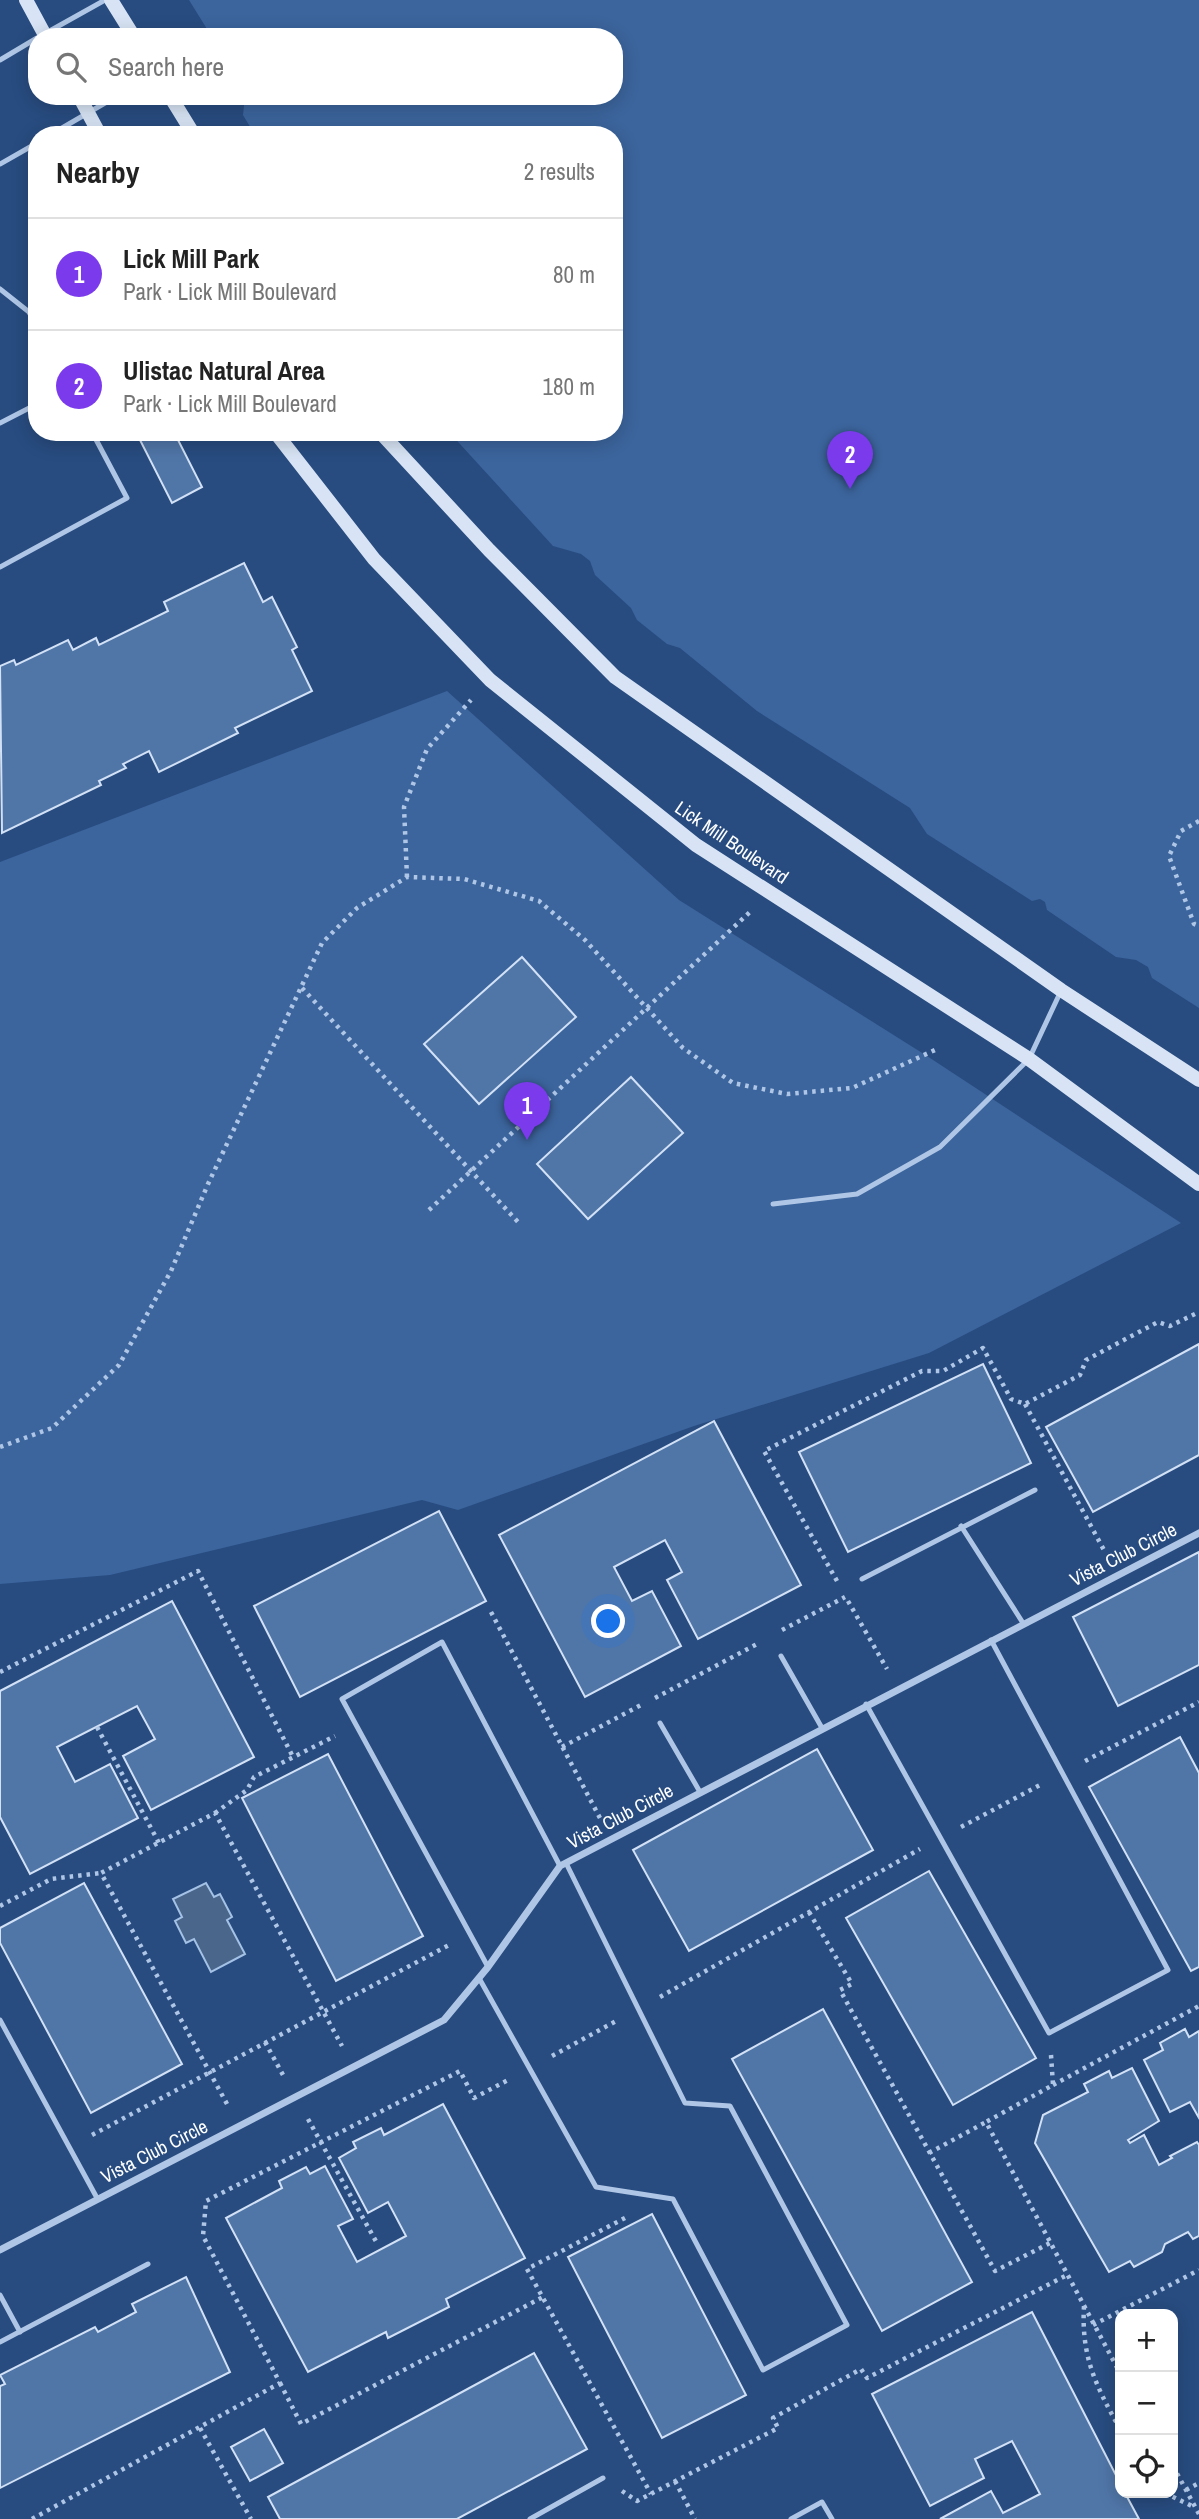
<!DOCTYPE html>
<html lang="en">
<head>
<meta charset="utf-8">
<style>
	body { margin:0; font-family:"Archivo Narrow",sans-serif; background:#f6f6f6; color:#222 }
	.controls { position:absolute; right:21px; bottom:21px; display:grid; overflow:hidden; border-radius:14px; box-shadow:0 4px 18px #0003 }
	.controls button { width:63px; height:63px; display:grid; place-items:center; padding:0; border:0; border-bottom:2px solid #e0e0e0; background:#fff; color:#222; font:35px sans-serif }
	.you { position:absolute; left:609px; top:1622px; width:24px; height:24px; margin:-18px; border:5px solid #fff; border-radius:50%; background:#1a73e8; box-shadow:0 0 0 10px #1a73e833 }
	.badge { display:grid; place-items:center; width:46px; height:46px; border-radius:50%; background:#7c3aed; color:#fff; font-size:23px; font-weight:700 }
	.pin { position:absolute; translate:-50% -58px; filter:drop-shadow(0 2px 4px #0008) }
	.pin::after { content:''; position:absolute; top:37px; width:24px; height:21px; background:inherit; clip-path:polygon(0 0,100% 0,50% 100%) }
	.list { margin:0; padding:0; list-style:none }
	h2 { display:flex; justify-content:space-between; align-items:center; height:91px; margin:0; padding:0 28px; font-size:30px }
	h2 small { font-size:23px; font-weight:400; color:#767676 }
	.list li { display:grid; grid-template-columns:46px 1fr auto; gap:21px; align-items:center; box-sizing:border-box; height:112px; padding:0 28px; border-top:2px solid #e0e0e0 }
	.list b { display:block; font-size:26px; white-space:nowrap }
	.list p { margin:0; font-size:23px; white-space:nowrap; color:#767676 }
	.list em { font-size:23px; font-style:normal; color:#767676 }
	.icon { flex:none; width:38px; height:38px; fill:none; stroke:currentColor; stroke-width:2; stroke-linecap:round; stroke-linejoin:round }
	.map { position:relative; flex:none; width:1199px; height:2519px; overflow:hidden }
	.search { position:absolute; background:#fff; box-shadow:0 4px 18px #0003; left:28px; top:28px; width:595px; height:77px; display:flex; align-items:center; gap:18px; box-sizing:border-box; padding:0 24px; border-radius:28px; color:#767676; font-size:26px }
	.panel { position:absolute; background:#fff; box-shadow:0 4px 18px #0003; left:28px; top:126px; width:595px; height:315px; border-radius:28px }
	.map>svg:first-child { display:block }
	.green { fill:#3c659d }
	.water { fill:#4b668b; stroke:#a4c1e6; stroke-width:2 }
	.building { fill:#5076a8; stroke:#d2e1f5; stroke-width:2 }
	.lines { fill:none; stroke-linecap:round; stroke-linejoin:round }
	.path { stroke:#afc6e6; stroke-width:4.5; stroke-dasharray:3.5 5; stroke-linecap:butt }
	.service { stroke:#afc6e6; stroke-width:5 }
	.minor { stroke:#afc6e6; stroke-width:7 }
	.secondary { stroke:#d8e4f5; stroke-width:14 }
	.labels { text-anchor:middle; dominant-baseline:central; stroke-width:5; stroke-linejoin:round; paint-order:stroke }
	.street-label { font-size:19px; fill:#fff; stroke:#284c80 }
</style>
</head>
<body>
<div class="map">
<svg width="1199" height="2519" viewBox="0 0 1199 2519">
	<rect width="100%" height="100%" fill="#284c80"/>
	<g class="green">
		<path d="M189,0H1199V1008L1152,978L1148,967L1136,960L1116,957L1047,910L1045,902L1040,899L1032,901L927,834L910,808L757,711L680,648L667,644L637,620L631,608L595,575L590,561L581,554L553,546L449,432H614V135H255L243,115L245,96H614V37H212Z"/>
		<path d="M447,691L679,900L927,1056L1181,1223L929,1353L694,1426L458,1510L422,1500L110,1575L0,1584V862Z"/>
	</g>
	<path class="water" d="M206,1883L214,1897L220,1894L232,1917L227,1920L245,1954L211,1972L194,1939L186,1943L175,1921L182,1917L173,1899Z"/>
	<g class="building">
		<path d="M156,432H174L202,487L172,503L140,440Z"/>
		<path d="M244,563L263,602L272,597L297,647L292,650L312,691L235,728L238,733L159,772L149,751L123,764L126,768L99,781L101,785L2,833L0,666L14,660L16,665L68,640L73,650L96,638L99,645L168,611L164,602Z"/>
		<path d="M522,957L576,1017L479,1104L424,1044Z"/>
		<path d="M631,1077L683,1133L588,1219L537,1164Z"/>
		<path d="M1199,1344V1455L1093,1512L1046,1427Z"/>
		<path d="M983,1364L1031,1463L848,1552L799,1452Z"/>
		<path d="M714,1421L801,1585L698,1639L667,1580L682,1572L665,1540L614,1567L632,1601L652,1591L681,1646L585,1697L499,1535Z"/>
		<path d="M439,1511L486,1601L300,1697L254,1606Z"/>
		<path d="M1199,1552V1665L1118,1706L1073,1617Z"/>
		<path d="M172,1601L254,1757L151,1810L123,1756L155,1739L137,1706L57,1747L75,1782L110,1764L138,1818L30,1874L0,1817V1691Z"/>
		<path d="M1180,1737L1199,1773V1967L1191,1971L1089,1787Z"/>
		<path d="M817,1749L873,1850L689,1951L633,1850Z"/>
		<path d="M328,1754L423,1936L336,1981L242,1798Z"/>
		<path d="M929,1871L1036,2058L953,2105L846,1918Z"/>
		<path d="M84,1883L182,2064L91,2113L0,1943V1928Z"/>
		<path d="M823,2009L972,2282L882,2331L732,2059Z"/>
		<path d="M1185,2029L1189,2037L1199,2031V2118L1190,2102L1170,2112L1144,2060L1163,2050L1160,2043Z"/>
		<path d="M1132,2068L1159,2121L1128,2140L1130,2143L1144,2135L1159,2165L1172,2158L1170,2156L1197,2142L1199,2145V2236L1193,2239L1188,2232L1165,2244L1162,2252L1134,2267L1130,2261L1109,2272L1035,2143L1043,2115L1088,2092L1084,2084L1109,2071L1112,2078Z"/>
		<path d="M443,2104L525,2258L446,2299L449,2307L388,2338L386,2332L308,2372L226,2218L282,2188L279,2181L306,2167L310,2174L325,2166L353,2219L338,2226L357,2262L406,2236L388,2202L368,2213L339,2158L356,2148L353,2142L381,2128L384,2135Z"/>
		<path d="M652,2214L746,2395L662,2438L568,2257Z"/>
		<path d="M186,2277L230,2372L0,2488V2386L5,2384L0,2375L95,2327L98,2332L136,2312L132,2304Z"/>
		<path d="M1032,2312L1120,2483V2493H1125L1139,2519H940L991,2491L1003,2513L1040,2494L1012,2441L975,2459L984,2478L930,2506L872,2394Z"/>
		<path d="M534,2353L587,2449L457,2519H280L268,2497Z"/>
		<path d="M264,2429L283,2463L250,2481L231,2447Z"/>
	</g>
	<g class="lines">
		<g class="path">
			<path d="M1199,821L1181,831L1169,856L1194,924L1199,926"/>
			<path d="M407,877L404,807L427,749L471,700"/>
			<path d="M302,988L518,1222"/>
			<path d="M429,1210L750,912"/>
			<path d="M1025,1404L1105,1552"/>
			<path d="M0,1447L52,1428L119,1365L171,1271L208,1184L322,943L357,908L407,877L464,879L539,901L585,940L683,1048L733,1083L787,1094L852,1088L935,1050"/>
			<path d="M837,1581L764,1451L922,1371H943L983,1348L1011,1399L1025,1404L1080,1375L1086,1360L1158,1322L1170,1326L1199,1312"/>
			<path d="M848,1601L887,1669"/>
			<path d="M491,1612L600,1818"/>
			<path d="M782,1630L845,1597"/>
			<path d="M0,1672L198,1571L293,1757"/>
			<path d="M655,1698L759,1643"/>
			<path d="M97,1727L159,1843"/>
			<path d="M562,1747L641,1705"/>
			<path d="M1085,1761L1199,1702"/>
			<path d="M215,1813L247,1790L254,1777L335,1736"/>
			<path d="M961,1827L1040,1785"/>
			<path d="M0,1906L51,1879L101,1873"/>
			<path d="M809,1912L852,1984L840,1990L995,2271L1050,2243"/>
			<path d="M660,1997L920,1849"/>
			<path d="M265,2042L283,2075"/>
			<path d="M1051,2055L1053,2085L986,2122L1120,2373"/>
			<path d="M552,2056L618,2020"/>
			<path d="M1053,2085L1199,2006"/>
			<path d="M227,2104L101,1873L215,1813L342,2046"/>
			<path d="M308,2119L378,2245"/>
			<path d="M92,2135L449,1945"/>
			<path d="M929,2153L986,2122"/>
			<path d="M625,2218L527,2269L651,2494"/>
			<path d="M1084,2306C1081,2357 1096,2386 1120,2429"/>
			<path d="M1093,2325L1199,2270"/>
			<path d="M280,2383L301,2424L543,2297"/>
			<path d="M200,2428L251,2519"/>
			<path d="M1173,2466L1199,2514"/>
			<path d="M675,2481L695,2519"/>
			<path d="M1186,2490L1199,2483"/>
			<path d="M622,2491L637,2501L778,2428L773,2418L861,2369L867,2378L1067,2275"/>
			<path d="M1165,2493L1194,2507"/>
			<path d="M32,2519L280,2383L203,2236L206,2201L460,2071L474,2098L508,2080"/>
		</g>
		<g class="service">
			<path d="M46,33L105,0"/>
			<path d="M0,60L37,38"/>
			<path d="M50,135L117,96"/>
			<path d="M0,164L37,143"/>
			<path d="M0,289L29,312L37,327"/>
			<path d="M0,423L37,404"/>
			<path d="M0,567L127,498L92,432"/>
			<path d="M773,1204L857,1194L940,1147L1029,1059L1060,993"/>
			<path d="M961,1526L1023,1623"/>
			<path d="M862,1579L1035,1490"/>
			<path d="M781,1656L822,1728"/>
			<path d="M866,1704L1049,2033L1168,1970L991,1640"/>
			<path d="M660,1723L700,1792"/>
			<path d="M488,1967L342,1699L442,1642L560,1866"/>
			<path d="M479,1978L596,2187L673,2199L763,2370L847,2325L730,2106L685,2103L566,1863"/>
			<path d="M0,2020L97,2198"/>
			<path d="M0,2295L20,2332"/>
			<path d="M0,2342L148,2264"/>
			<path d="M530,2519L603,2478"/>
			<path d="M791,2519L822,2502L832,2519"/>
		</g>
		<path class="minor" d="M0,2250L444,2020L488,1967L560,1866L1199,1533"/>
		<g class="secondary">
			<path d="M26,0L46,37"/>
			<path d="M111,0L134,37"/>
			<path d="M79,96L100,135"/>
			<path d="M170,96L194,135"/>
			<path d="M275,432L374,559L490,680L696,845L1029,1059L1199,1184"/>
			<path d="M380,432L489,550L615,677L1061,990L1199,1080"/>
		</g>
	</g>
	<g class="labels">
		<g class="street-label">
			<text transform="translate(732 842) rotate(34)">Lick Mill Boulevard</text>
			<text transform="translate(1123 1554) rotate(-27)">Vista Club Circle</text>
			<text transform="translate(620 1816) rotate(-28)">Vista Club Circle</text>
			<text transform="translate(154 2151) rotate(-27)">Vista Club Circle</text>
		</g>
	</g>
</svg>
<div class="controls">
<button>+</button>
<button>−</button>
<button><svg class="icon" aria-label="locate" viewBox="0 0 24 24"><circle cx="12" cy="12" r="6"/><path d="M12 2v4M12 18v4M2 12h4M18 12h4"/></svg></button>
</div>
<div class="you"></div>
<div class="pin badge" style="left:527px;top:1140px">1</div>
<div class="pin badge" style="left:850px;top:489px">2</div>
<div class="search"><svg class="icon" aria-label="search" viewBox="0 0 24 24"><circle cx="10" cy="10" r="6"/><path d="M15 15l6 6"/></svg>Search here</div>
<section class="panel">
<h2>Nearby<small>2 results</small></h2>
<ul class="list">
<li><span class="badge">1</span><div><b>Lick Mill Park</b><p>Park · Lick Mill Boulevard</p></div><em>80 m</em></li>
<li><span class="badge">2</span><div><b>Ulistac Natural Area</b><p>Park · Lick Mill Boulevard</p></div><em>180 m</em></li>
</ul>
</section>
</div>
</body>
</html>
